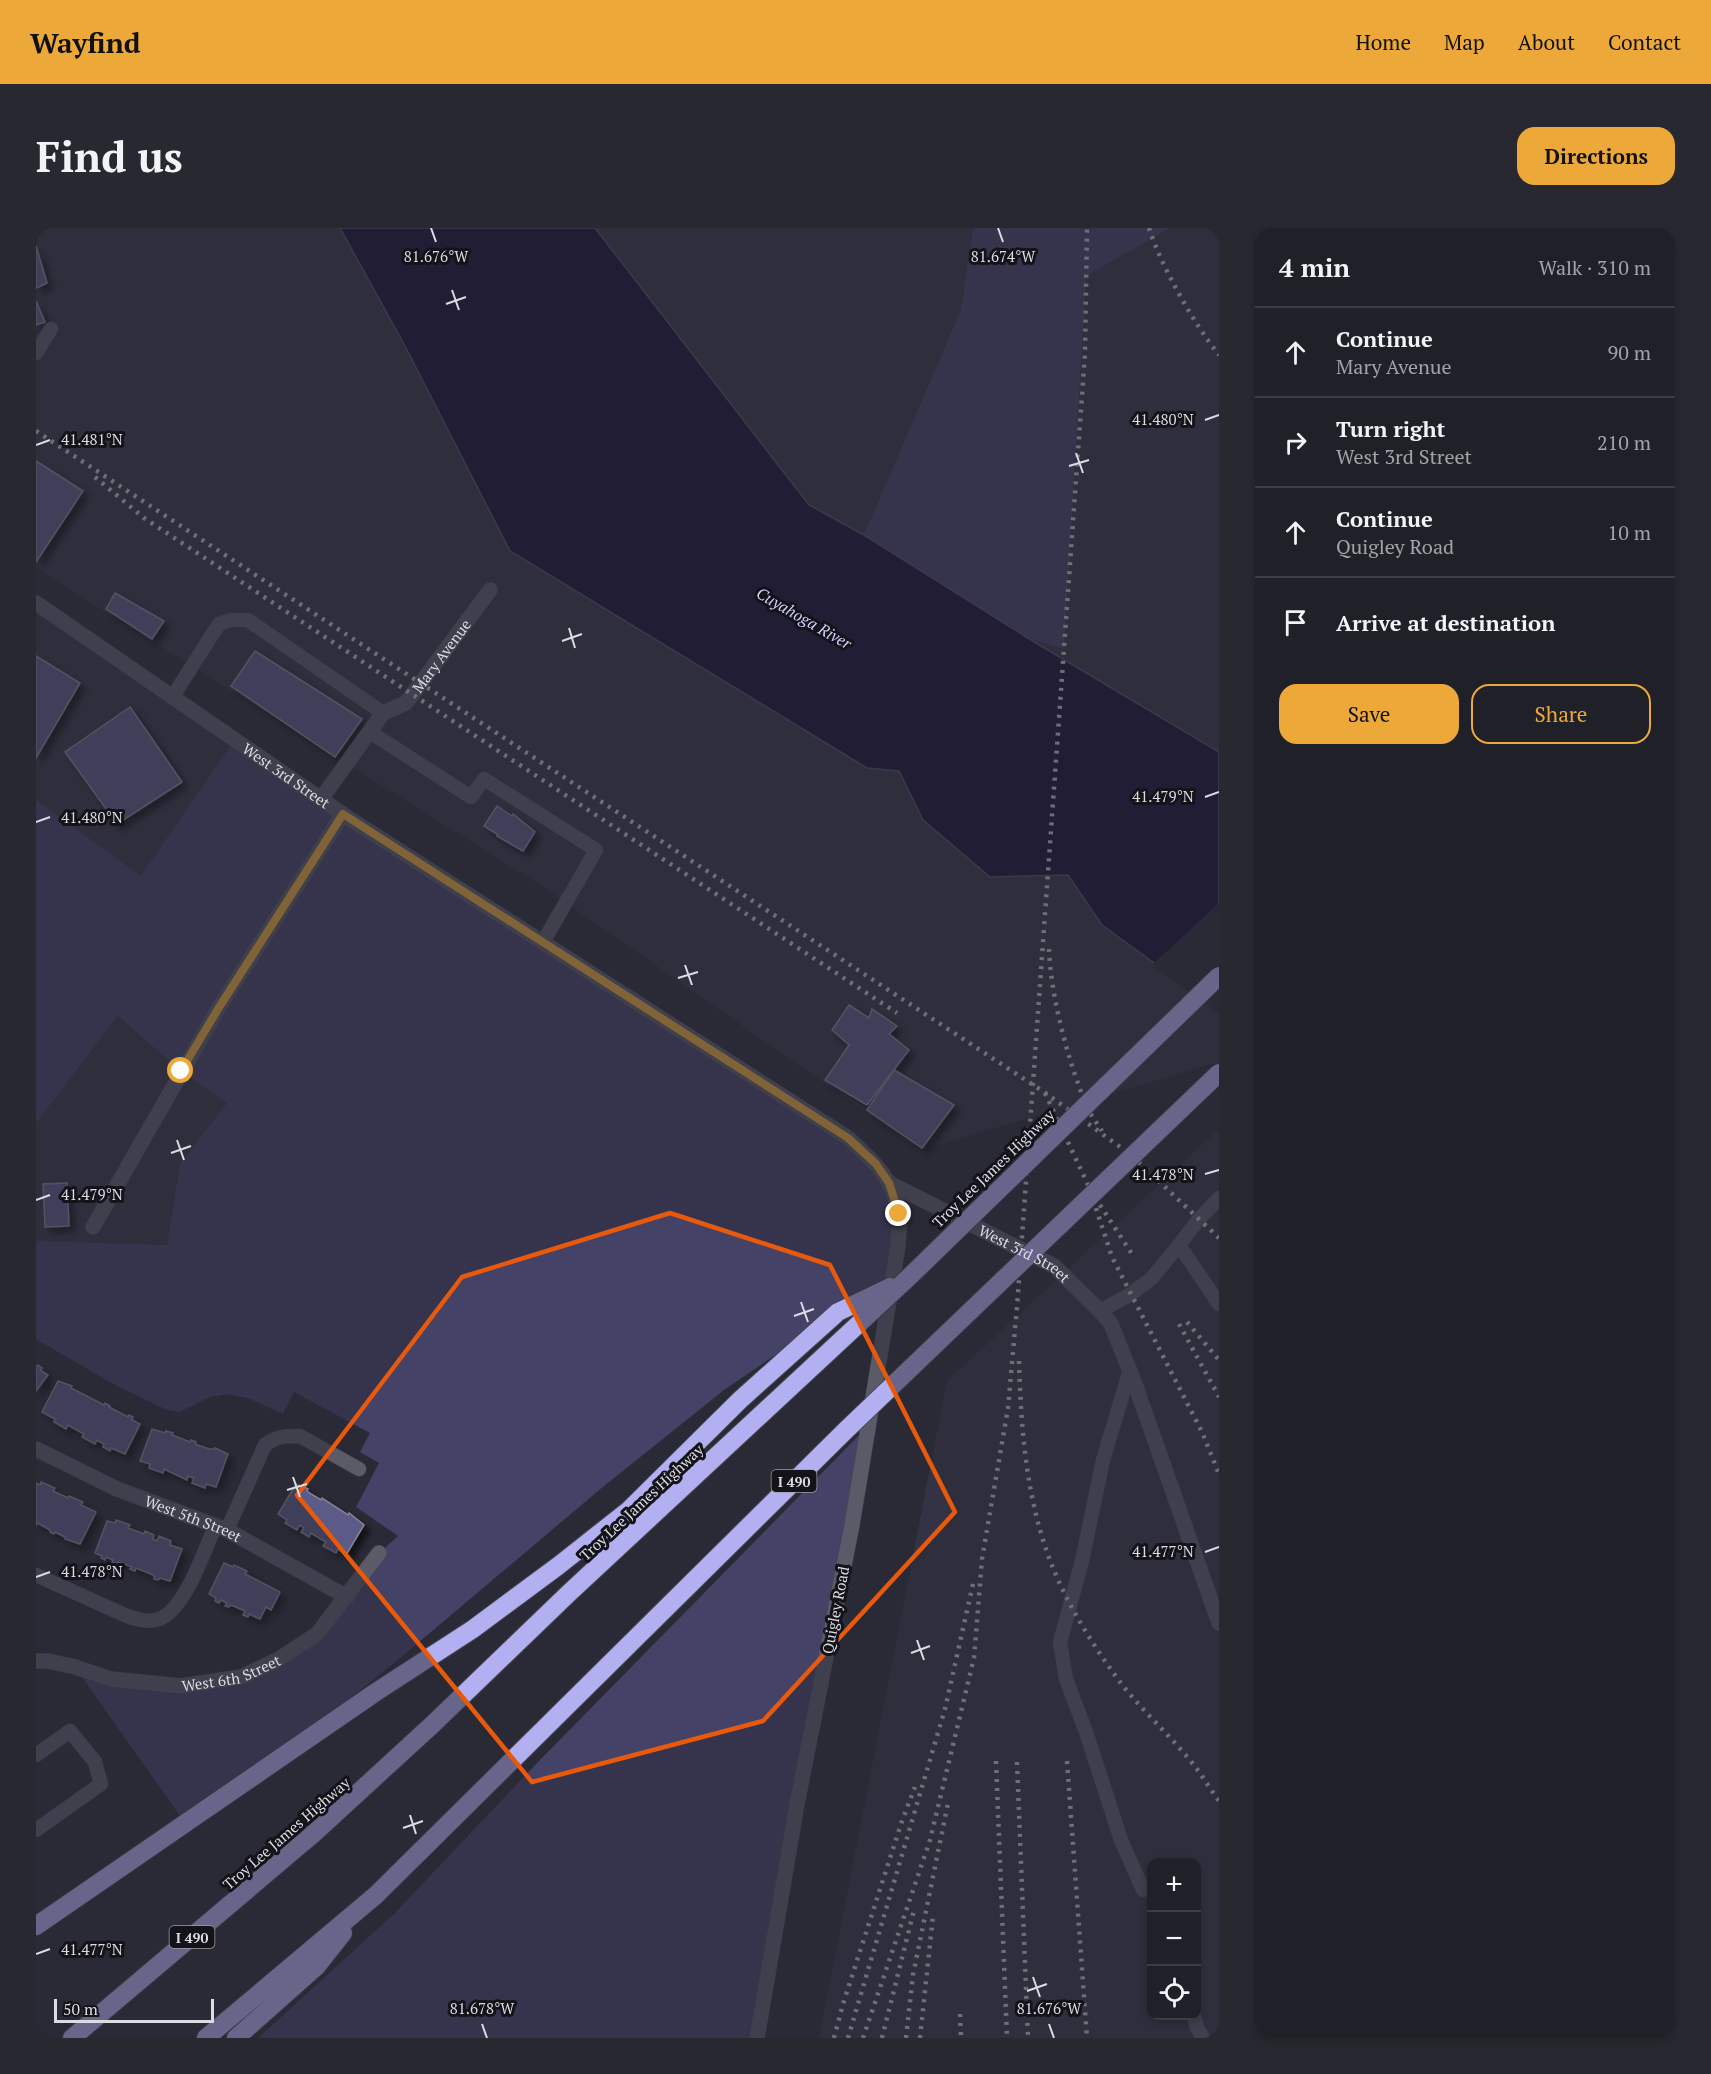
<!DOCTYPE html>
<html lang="en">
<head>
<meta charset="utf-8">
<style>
	body { margin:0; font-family:"PT Serif",serif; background:#282830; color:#f1f3f6 }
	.controls { position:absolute; right:18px; bottom:18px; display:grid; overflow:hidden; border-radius:12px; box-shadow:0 3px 9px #0003 }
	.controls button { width:54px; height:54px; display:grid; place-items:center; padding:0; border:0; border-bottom:2px solid #3d3e45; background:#202028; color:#f1f3f6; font:30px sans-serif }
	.scale { position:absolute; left:18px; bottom:15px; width:160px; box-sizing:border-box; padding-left:6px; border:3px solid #dbdbe4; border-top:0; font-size:16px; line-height:21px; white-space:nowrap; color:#dbdbe4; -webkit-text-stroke:4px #131319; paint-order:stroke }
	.stop { position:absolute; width:18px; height:18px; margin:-14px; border:4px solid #eca93a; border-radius:50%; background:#fff }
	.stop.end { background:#eca93a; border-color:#fff; box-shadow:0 2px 6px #0008 }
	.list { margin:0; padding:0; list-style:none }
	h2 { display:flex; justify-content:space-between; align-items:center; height:78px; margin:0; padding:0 24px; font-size:26px }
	h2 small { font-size:20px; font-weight:400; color:#a2a3a8 }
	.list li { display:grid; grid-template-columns:39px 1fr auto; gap:18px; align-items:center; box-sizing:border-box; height:90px; padding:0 24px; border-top:2px solid #3d3e45 }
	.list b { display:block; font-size:22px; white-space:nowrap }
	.list p { margin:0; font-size:20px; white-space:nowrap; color:#a2a3a8 }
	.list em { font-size:20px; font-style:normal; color:#a2a3a8 }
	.actions { display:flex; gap:12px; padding:18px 24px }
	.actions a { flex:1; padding:14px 0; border:2px solid #eca93a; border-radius:18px; text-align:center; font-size:21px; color:#eca93a }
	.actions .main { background:#eca93a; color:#111 }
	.icon { flex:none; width:33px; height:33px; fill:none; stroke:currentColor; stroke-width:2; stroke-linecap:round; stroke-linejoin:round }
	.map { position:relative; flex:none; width:1183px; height:1810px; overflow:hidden; border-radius:18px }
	header { display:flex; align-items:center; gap:36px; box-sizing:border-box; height:84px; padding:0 30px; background:#eca93a; color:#111 }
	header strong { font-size:28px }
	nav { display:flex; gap:33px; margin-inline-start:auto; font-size:21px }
	.intro { display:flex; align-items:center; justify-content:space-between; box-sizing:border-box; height:144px; padding:0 36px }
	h1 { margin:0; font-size:42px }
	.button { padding:15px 27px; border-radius:18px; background:#eca93a; color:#111; font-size:21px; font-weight:700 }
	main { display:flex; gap:36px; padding:0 36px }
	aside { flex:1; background:#202028; border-radius:18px; box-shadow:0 3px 9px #0003 }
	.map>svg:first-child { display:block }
	.built { fill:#333345; fill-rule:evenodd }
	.green { fill:#444266 }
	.water { fill:#140e32; stroke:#504c67; stroke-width:1.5 }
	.pier { fill:#2a2a36 }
	.building { fill:#5c5a86; stroke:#838393; stroke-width:1.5; filter:url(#shadow) }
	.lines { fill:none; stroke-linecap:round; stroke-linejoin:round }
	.service-casing { stroke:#474651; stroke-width:15 }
	.minor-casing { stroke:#474651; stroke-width:16 }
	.tertiary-casing { stroke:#474651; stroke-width:16 }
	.motorway-casing { stroke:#474651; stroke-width:20 }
	.service { stroke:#5a5a68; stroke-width:14 }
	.minor { stroke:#5a5a68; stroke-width:15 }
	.tertiary { stroke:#5a5a68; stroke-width:15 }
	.motorway { stroke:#b2b0f0; stroke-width:18 }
	.rail { stroke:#c1c1ca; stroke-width:4.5; stroke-dasharray:3 6; stroke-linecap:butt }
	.motorway-bridge-casing { stroke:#474651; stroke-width:20; stroke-linecap:butt }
	.motorway-bridge { stroke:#b2b0f0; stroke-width:18 }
	.route { stroke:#eca93a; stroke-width:8 }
	.marked { fill:none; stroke:#e8590c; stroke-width:4.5; stroke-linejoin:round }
	.ticks { fill:none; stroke:#dbdbe4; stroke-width:2 }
	.labels { text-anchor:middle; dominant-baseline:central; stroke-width:6; stroke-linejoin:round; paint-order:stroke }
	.shield { fill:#131319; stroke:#9f9fa7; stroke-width:1.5 }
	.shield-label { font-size:14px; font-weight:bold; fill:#dbdbe4 }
	.street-label { font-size:15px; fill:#dbdbe4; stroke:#131319 }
	.water-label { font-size:16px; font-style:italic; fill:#cfcef9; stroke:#131319 }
	.ticks-label { font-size:15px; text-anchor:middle; fill:#dbdbe4; stroke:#131319; stroke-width:6; stroke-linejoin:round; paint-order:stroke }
</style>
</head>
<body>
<header>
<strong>Wayfind</strong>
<nav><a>Home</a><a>Map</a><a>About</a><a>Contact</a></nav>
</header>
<div class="intro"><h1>Find us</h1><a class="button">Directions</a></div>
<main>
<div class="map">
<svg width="1183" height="1810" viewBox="0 0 1183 1810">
	<defs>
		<filter id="shadow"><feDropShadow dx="5.5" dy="5.5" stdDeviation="3" flood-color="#0009"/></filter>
	</defs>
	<rect width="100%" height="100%" fill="#2a2a36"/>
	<g class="built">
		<path d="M0,0H1183V834L884,922L512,662L0,340Z"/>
		<path d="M0,375L199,511L105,649L0,572Z"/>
		<path d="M82,788L145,843L192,874L144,936L132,1017L0,1013V895Z"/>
		<path d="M1183,901V1810H783L911,1153ZM1116,1634H1160V1788H1116Z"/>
	</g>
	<g class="green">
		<path d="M937,0H1134L1050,48L1028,421L990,409L828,307L925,82Z"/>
		<path d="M199,511L840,936L863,986L855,1060L802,1084L688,1162L568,1258L363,1431L220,1546L149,1595L39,1439L145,1458L205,1449L281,1406L343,1325L362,1308L320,1279L343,1235L324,1224L334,1205L258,1164L247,1186L212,1170L191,1166L174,1169L143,1184L131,1182L79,1157L0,1111V1013L131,1017L144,936L191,875L145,843L82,788L0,895V572L105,648Z"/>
		<path d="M832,1198L721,1810H222L358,1686L502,1534Z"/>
	</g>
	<path class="water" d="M304,0H559L773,277L828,307L990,409L1183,524V782L1066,697L1032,647L954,649L887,592L863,543L831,540L474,323L368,116Z"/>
	<path class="pier" d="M1183,675V785L1116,737Z"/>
	<g class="building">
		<path d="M0,18L11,55L0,60Z"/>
		<path d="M0,73L9,94L0,97Z"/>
		<path d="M0,233L47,263L0,334Z"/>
		<path d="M79,365L128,393L116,411L70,381Z"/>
		<path d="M219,423L326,491L299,529L195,458Z"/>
		<path d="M0,428L44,455L0,530Z"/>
		<path d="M94,479L146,554L81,596L29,524Z"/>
		<path d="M461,578L476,588L477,586L499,604L487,623L461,608V606L448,598Z"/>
		<path d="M813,777L833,790L836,781L861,798L853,806L873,822L831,877L789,852L813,817L796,802Z"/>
		<path d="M858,842L918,877L886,920L831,882Z"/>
		<path d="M31,955L33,998L9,999L7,956Z"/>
		<path d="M2,1137L6,1140L4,1142L12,1147L0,1163V1139Z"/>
		<path d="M22,1153L36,1158L35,1160L68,1177L69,1175L74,1178L73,1179L92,1189L93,1187L97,1189L96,1192L104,1196L89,1226L75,1220L74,1223L67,1219L68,1216L61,1212L59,1216L46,1209L48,1206L32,1197L30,1201L18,1194L19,1191L6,1184Z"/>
		<path d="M116,1201L129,1205L130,1203L137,1205L136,1207L154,1214L155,1212L160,1214L159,1216L173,1221H179V1220L192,1226L180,1259L170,1256L169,1260L156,1255L158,1250L152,1248L151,1252L128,1241L127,1245L113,1240L114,1236L104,1233Z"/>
		<path d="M5,1254L19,1260L17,1263L32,1270L33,1268L47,1274L45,1277L60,1284L44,1316L29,1311V1309L19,1304L18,1306L14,1304V1302L2,1295L0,1297V1255L4,1257Z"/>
		<path d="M260,1256L272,1261L271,1263L275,1266L285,1272L286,1270L312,1287L313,1285L328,1297L310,1327L302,1321L300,1325L287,1318L290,1314L275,1305L273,1309L265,1304L268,1300L264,1297L261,1302L249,1295L251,1292L242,1286Z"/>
		<path d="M80,1292L94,1297L92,1300L108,1306L109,1303L118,1307L117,1311L121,1313L123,1308L135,1313L134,1317L146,1321L134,1353L124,1350L122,1352L118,1351V1348L115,1346L100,1340L99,1343L94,1341L96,1339L82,1334L81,1336L76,1334L77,1332L70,1329L69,1332L65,1330L66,1328L59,1325L71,1293L79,1295Z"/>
		<path d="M188,1335L197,1339L198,1337L211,1343L209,1346L244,1364L235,1382L230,1379L224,1391L213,1386L212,1389L207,1387L209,1383L195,1377L193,1379L189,1378L191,1375L185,1372L183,1375L179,1373L180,1370L173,1366Z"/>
	</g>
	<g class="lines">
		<defs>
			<g id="service">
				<path d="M0,125L15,101"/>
				<path d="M137,468L183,396L195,392H212L347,485"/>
				<path d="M334,504L435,569L448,551L560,622L507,714"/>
				<path d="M1143,1017L1163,991L1183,970"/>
				<path d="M1064,1083L1095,1066L1116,1050L1143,1017L1183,1076"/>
				<path d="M1094,1142L1067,1232L1046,1333L1024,1414L1030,1451L1050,1504L1085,1612L1107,1662"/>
				<path d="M191,1302L229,1217C240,1208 251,1208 264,1208L323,1241"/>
				<path d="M0,1347L91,1388C101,1391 112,1395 123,1391C150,1381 168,1322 180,1297"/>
				<path d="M0,1527L34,1503L59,1534L65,1556L0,1602"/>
				<path d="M1158,1788L1161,1800L1167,1810"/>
			</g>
			<g id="minor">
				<path id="s1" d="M285,571L347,485L370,475L454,362"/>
				<path id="s2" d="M853,955L1018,1038L1064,1083L1075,1096L1099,1156L1183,1395"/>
				<path d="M57,999L182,781L307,586"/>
				<path id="s3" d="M0,1221L81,1261L191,1302L311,1369"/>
				<path id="s4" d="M0,1433H12L39,1439L75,1451L145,1458L205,1449L243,1431L281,1406L343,1325"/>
			</g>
			<g id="tertiary">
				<path id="s5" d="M0,375L314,591L812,910C837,933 856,949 863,984C865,994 862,1007 862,1018L816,1297L761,1576L721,1810"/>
			</g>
			<g id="motorway">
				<path d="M0,1698L340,1464L437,1401L522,1338L593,1282L704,1172L802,1084"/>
				<path d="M36,1810L276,1607"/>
				<path d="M170,1810L340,1667"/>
				<path d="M200,1810L281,1738L307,1705"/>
			</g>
		</defs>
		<use href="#service" class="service-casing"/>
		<use href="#minor" class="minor-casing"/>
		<use href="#tertiary" class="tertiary-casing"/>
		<use href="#motorway" class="motorway-casing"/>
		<use href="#service" class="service"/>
		<use href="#minor" class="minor"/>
		<use href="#tertiary" class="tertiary"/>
		<use href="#motorway" class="motorway"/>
		<g class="rail">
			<path d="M1113,0C1125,38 1158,96 1183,127"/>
			<path d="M0,203L1008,864L1094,926L1183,1010"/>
			<path d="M59,249L108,290L861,785"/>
			<path d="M1013,721C1015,770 1032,833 1051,879C1055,888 1061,895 1066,903"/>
			<path d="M1009,865L1053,959L1076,1029L1166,1204L1183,1246"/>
			<path d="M1064,977L1098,1029"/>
			<path d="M1151,1094L1183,1132"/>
			<path d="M1143,1096L1183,1169"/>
			<path d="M983,1133C985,1195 989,1258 1009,1318C1024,1365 1052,1410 1081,1450C1104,1481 1133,1506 1157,1536C1166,1547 1174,1561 1183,1573"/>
			<path d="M960,1533L971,1810"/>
			<path d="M1031,1533L1051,1810"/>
			<path d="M981,1534L992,1810"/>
			<path d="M924,1786L925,1810"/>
			<path d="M798,1810L807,1776L866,1593L879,1559"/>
			<path d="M812,1810L909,1481L937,1356"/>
			<path d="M827,1810L894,1612L938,1430L946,1331L972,1180L981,1079L1049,126L1051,0"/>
			<path d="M846,1810L878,1682"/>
			<path d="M870,1810L877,1747L912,1575"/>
			<path d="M884,1810L897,1688"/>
		</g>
		<defs>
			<g id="motorway-bridge">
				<path d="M802,1084L854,1059"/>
				<path d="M276,1607L397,1496L533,1365L872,1050L1183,748"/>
				<path d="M340,1667L809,1203L1183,845"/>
			</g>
		</defs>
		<use href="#motorway-bridge" class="motorway-bridge-casing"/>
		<use href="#motorway-bridge" class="motorway-bridge"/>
	</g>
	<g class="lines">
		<path class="route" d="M145,843L182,781L307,586L812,910L840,936L853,955L863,986"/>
	</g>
	<path d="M0 0H1183V1810H0ZM634,985L794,1037L919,1284L727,1493L496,1554L261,1267L426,1049Z" fill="#2a2a36" fill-opacity=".55" fill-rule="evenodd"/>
	<path class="marked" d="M634,985L794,1037L919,1284L727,1493L496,1554L261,1267L426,1049Z"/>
	<path class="ticks" d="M395,0L400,14M962,0L967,14M416,62L423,82M410,76L430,69M1169,192L1183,187M0,217L14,212M1040,225L1047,245M1033,238L1053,232M533,400L539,420M526,413L546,406M1169,569L1183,564M0,594L14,589M649,737L656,757M642,750L662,744M141,912L148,932M135,925L155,918M1169,946L1183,942M0,972L14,967M765,1074L772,1094M758,1088L778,1081M257,1249L264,1269M251,1262L271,1256M1169,1324L1183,1319M0,1349L14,1344M881,1412L888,1432M875,1425L894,1418M374,1587L380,1606M367,1600L387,1593M0,1726L14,1721M997,1749L1004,1769M991,1763L1011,1756M446,1796L451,1810M1013,1796L1018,1810"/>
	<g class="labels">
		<g class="shield">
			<rect x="735.5" y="1242" width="45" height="22" rx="4.5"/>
			<rect x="133.5" y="1698" width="45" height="22" rx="4.5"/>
		</g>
		<g class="shield-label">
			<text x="758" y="1253">I 490</text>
			<text x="156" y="1709">I 490</text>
		</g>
		<g class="street-label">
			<text stroke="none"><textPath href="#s1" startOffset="190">Mary Avenue</textPath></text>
			<text stroke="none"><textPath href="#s5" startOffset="304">West 3rd Street</textPath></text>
			<text transform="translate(957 940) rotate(-44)">Troy Lee James Highway</text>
			<text stroke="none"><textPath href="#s2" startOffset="153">West 3rd Street</textPath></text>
			<text transform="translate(605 1274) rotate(-43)">Troy Lee James Highway</text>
			<text stroke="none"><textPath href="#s3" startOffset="172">West 5th Street</textPath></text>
			<text transform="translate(799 1382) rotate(-79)">Quigley Road</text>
			<text stroke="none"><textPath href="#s4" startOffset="200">West 6th Street</textPath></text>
			<text transform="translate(250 1605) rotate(-41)">Troy Lee James Highway</text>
		</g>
		<g class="water-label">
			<text transform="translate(768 390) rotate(30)">Cuyahoga River</text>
		</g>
	</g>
	<g class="ticks-label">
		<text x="967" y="34">81.674°W</text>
		<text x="400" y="34">81.676°W</text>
		<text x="1127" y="197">41.480°N</text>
		<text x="56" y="217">41.481°N</text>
		<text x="1127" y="574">41.479°N</text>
		<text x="56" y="595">41.480°N</text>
		<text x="1127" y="952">41.478°N</text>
		<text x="56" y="972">41.479°N</text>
		<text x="1127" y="1329">41.477°N</text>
		<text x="56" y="1349">41.478°N</text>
		<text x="56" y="1727">41.477°N</text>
		<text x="446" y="1786">81.678°W</text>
		<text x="1013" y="1786">81.676°W</text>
	</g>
</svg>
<div class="controls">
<button>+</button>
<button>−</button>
<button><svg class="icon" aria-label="locate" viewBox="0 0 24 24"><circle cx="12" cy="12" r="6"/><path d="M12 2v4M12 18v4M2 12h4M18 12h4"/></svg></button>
</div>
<div class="scale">50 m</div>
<div class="stop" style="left:145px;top:843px"></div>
<div class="stop end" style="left:863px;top:986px"></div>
</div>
<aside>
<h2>4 min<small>Walk · 310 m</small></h2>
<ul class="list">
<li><svg class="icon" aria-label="ahead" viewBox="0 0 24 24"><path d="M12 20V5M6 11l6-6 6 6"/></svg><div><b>Continue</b><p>Mary Avenue</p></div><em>90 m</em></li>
<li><svg class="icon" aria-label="right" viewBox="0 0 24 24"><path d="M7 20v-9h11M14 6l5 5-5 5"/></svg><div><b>Turn right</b><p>West 3rd Street</p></div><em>210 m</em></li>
<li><svg class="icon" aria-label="ahead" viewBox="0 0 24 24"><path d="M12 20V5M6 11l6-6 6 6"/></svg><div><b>Continue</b><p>Quigley Road</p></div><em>10 m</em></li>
<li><svg class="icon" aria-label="arrive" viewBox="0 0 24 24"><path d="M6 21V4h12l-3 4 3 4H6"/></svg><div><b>Arrive at destination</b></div></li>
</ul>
<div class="actions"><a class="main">Save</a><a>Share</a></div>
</aside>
</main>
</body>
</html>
